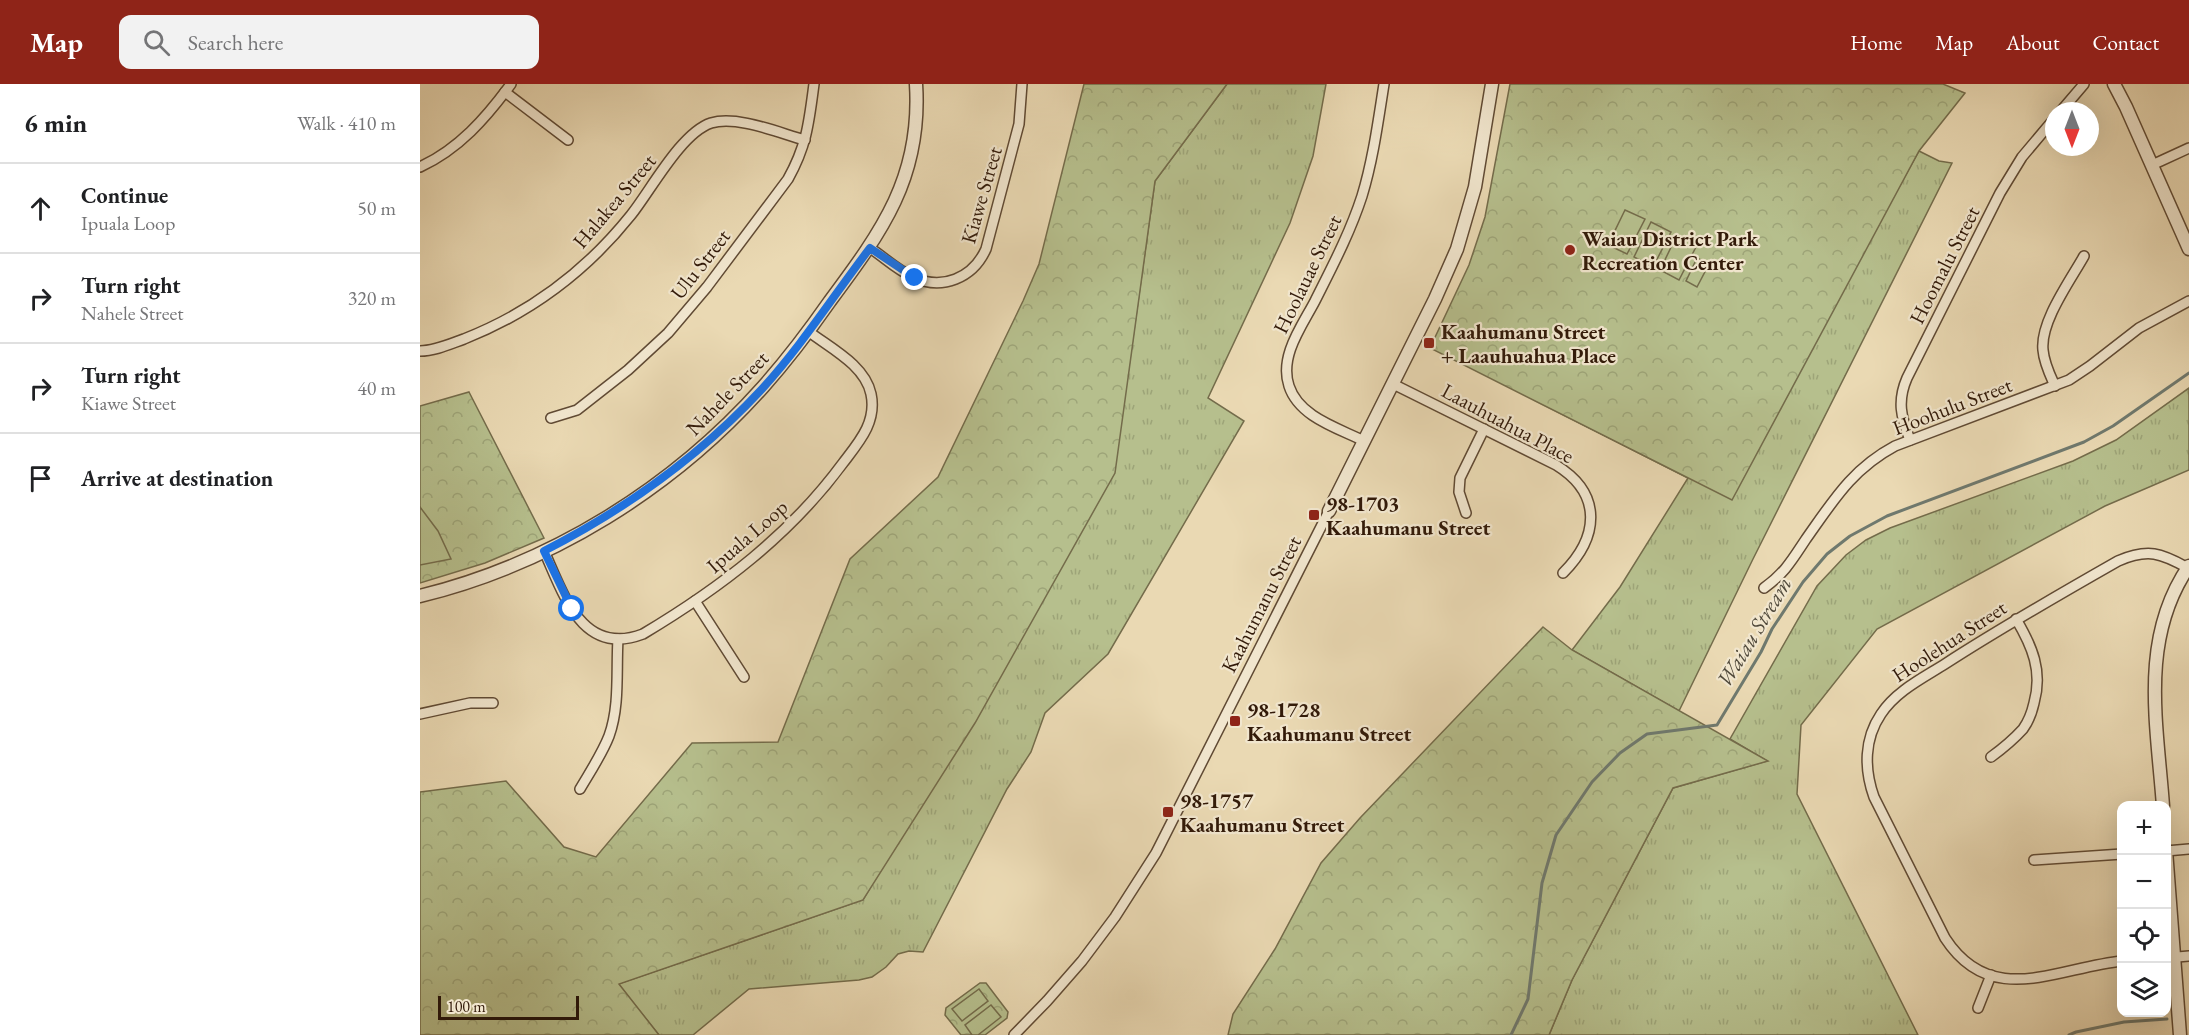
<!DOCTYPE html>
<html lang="en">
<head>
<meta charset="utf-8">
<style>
	body { margin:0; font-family:"EB Garamond",serif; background:#f2f2f2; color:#202124 }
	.controls { position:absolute; right:18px; bottom:18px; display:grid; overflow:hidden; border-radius:12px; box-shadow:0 6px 24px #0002 }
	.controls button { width:54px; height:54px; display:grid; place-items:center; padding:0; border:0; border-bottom:2px solid #e0e0e0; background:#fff; color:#202124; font:30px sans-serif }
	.compass { position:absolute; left:1625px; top:18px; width:54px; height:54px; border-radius:50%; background:#fff; box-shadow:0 6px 24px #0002; rotate:180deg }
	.scale { position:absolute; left:18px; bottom:15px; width:141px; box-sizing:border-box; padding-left:6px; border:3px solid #321a09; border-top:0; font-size:16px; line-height:21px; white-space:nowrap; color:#321a09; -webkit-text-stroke:4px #f1e6ce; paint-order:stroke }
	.stop { position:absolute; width:18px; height:18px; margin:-14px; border:4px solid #1a73e8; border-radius:50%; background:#fff }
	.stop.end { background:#1a73e8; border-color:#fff; box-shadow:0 2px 6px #0008 }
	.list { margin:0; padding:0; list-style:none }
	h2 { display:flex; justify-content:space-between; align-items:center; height:78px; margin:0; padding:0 24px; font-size:26px }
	h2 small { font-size:20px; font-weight:400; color:#757577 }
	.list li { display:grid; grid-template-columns:39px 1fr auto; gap:18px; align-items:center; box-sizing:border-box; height:90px; padding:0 24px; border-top:2px solid #e0e0e0 }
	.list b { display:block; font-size:22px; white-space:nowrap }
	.list p { margin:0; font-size:20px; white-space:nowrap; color:#757577 }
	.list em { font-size:20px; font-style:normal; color:#757577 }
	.icon { flex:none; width:33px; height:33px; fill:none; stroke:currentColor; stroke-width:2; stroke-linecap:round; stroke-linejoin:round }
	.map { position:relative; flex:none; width:1769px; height:951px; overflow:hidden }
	header { display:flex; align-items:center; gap:36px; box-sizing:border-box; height:84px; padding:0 30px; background:#8f2418; color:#fff }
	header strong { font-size:28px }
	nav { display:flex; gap:33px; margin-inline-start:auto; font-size:21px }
	.search { width:420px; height:54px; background:#f2f2f2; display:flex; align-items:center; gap:15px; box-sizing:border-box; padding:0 21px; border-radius:12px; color:#757577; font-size:22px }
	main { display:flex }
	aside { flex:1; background:#fff }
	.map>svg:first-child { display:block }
	.grass { fill:url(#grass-tufts); stroke:#746c4b; stroke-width:1.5 }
	.forest { fill:url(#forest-crowns); stroke:#746c4b; stroke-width:1.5 }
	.pitch { fill:#b6bf8d; stroke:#746c4b; stroke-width:1.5 }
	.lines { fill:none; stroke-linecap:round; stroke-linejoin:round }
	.stream { stroke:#6f796e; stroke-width:3 }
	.minor-casing { stroke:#604a34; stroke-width:12 }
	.tertiary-casing { stroke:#604a34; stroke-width:15 }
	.minor { stroke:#f1e6ce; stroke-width:9 }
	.tertiary { stroke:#f1e6ce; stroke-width:12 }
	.route { stroke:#1a73e8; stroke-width:8 }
	.poi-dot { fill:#8f2418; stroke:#f1e6ce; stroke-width:2 }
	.labels { text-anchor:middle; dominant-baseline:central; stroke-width:4.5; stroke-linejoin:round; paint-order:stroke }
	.street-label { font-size:21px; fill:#321a09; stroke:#f1e6ce }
	.poi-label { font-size:21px; font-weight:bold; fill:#321a09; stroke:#f1e6ce; text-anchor:start }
	.water-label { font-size:22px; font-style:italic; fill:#514a3c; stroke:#f1e6ce }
</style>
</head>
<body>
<header>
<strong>Map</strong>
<div class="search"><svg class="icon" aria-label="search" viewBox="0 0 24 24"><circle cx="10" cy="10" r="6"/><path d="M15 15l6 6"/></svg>Search here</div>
<nav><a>Home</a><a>Map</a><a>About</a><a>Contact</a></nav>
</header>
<main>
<aside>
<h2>6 min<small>Walk · 410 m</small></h2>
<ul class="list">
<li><svg class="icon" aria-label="ahead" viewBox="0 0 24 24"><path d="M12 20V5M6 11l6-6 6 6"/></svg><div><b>Continue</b><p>Ipuala Loop</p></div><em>50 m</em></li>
<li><svg class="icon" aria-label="right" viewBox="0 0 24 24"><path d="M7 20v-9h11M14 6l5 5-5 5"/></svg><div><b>Turn right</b><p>Nahele Street</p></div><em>320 m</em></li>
<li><svg class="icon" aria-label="right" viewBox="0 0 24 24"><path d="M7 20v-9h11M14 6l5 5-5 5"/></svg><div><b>Turn right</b><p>Kiawe Street</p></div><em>40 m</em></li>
<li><svg class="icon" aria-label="arrive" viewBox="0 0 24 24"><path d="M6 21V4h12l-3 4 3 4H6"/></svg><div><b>Arrive at destination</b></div></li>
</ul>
</aside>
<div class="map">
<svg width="1769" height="951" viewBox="0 0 1769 951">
	<defs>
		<pattern id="grass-tufts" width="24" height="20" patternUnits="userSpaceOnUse" patternTransform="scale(1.5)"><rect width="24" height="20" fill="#b6bf8d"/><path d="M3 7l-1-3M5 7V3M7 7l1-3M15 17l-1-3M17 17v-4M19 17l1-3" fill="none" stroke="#9da478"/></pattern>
		<pattern id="forest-crowns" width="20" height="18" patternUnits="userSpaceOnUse" patternTransform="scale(1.5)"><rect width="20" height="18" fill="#b6bf8d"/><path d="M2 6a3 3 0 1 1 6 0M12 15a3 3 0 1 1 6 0" fill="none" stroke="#9da478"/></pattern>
	</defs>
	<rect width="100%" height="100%" fill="#ead9b3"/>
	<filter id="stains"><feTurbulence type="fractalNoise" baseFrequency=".00333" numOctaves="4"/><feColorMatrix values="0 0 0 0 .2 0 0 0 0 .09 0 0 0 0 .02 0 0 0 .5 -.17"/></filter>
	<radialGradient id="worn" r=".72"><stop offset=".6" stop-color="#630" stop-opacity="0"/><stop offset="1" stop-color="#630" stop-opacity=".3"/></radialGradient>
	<g class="grass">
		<path d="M807,0H906L893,72L870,139L788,314L824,337L688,570L625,629L611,668L587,705L503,868L489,867L478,870L466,883L452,893L439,896L329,905L273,951H239L198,900L443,816L694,389L735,97Z"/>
		<path d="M1499,67L1519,77L1532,79L1333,475L1259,627L1152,566L1200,503L1268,394L1114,316L1138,279L1460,137Z"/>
		<path d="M1769,304V386L1685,422L1457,545L1381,641L1377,710L1498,951H1129L1152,896L1253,704L1347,677L1310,655L1397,502L1426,471L1446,456L1470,444L1653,377L1696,356Z"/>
	</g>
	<g class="forest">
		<path d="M664,0H807L735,97L695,389L555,639L443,816L199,900L239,951H0V708L86,697L144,763L176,773L272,659L358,658L430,475L518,393L603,217L619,180Z"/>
		<path d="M1090,0H1523L1545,9L1499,67L1312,416L1010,264L1049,181L1065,133Z"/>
		<path d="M49,308L124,454L65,479L0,499V322Z"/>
		<path d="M1123,543L1152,566L1348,677L1253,704L1152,896L1129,951H808L813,930L855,865L901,779L940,734Z"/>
		<path d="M560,899H566L588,928L587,934L565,951H541L525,931L526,924Z"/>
	</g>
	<g class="pitch">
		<path d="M1205,126L1225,135L1207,170L1188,161Z"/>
		<path d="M1231,138L1251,148L1233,183L1214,173Z"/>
		<path d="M1257,151L1277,161L1259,196L1240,186Z"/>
		<path d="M1277,174L1289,180L1277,203L1266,197Z"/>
		<path d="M0,423L18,447L31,475L0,481Z"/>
		<path d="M559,905L568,917L542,937L532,925Z"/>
		<path d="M571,921L581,933L558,951H552L545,941Z"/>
	</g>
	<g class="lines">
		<g class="stream">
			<path d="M1091,951L1108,915L1122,799L1136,751L1172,698L1200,669L1227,650L1297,641L1341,568L1352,545L1383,498L1407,470L1430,452L1467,432L1664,358L1693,342L1769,289"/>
			<path d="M1649,951L1656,948L1704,938L1747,935"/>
		</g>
		<defs>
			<g id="minor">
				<path d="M85,8L148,56"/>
				<path d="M1641,27L1664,0"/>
				<path d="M1732,81L1769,64"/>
				<path d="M0,83C39,65 66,34 91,0"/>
				<path d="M450,164C464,173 477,186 493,193C522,207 553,194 566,165L599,40L602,0"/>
				<path d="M0,267C15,267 30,260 44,255C110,229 167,186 211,131C231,106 261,49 291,39C317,31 359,49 385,56"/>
				<path d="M973,300L1136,381C1183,410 1179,453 1143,489"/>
				<path d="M1635,302C1630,291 1624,279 1623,266C1620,238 1650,197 1664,172"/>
				<path d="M131,334L157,326L208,286L248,249L287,203L368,95C387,61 389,38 394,0"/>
				<path d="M1490,356C1481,333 1477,317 1487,294L1580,109L1602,73L1634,35"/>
				<path d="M944,357C918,344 879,333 869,302C859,272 882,242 895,217C912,183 930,149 942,112C953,76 958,38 964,0"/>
				<path d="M1046,429L1039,408L1040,394L1064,345"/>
				<path d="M124,467C144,511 162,573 223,550C300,504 370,451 423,379C439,358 457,338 451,310C445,281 410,264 388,247"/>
				<path d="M1344,504C1365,489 1372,476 1386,455C1413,417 1432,385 1475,362L1649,296L1670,282L1719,244L1769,217"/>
				<path d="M275,517L324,593"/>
				<path d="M0,630L50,619H73"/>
				<path d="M1571,673C1582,665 1593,656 1603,645C1608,638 1612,628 1614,619C1623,587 1612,562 1596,535"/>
				<path d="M160,705C170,688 182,670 189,652C200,622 196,586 198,555"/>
				<path d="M1746,767L1769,765"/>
				<path d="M1614,776L1702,770"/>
				<path d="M1746,874L1769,872"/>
				<path d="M1702,877C1636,884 1571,925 1525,854L1454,713C1444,685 1444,655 1461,630C1476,607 1503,594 1525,580C1582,543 1640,510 1698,477C1728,464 1741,469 1768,484"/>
				<path d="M1558,924L1571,891"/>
				<path d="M594,951L627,917L662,877L695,833L736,769L909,427"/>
			</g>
			<g id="tertiary">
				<path d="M1694,0L1706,23L1769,165"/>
				<path d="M909,427L1015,215L1037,165L1055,103L1072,0"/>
				<path d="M0,512C131,480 253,404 343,303C367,276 389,247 410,217C462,147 502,93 496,0"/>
				<path d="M1743,722C1737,639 1719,555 1769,482"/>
				<path d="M1746,766L1760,951"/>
			</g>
		</defs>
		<use href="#minor" class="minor-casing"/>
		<use href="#tertiary" class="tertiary-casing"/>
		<use href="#minor" class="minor"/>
		<use href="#tertiary" class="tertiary"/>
	</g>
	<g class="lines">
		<path class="route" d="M152,525L124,467C206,425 279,373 342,305C382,261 414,211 450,164L495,194"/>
	</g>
	<g class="poi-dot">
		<circle cx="1150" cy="166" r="6"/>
		<rect x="1003" y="253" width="12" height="12" rx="3"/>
		<rect x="888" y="425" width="12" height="12" rx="3"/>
		<rect x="809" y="631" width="12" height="12" rx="3"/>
		<rect x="742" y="722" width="12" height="12" rx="3"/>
	</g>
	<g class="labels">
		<g class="street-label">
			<text transform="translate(561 111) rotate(-74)">Kiawe Street</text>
			<text transform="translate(194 117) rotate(-50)">Halakea Street</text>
			<text transform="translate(280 180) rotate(-52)">Ulu Street</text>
			<text transform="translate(1524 181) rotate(-63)">Hoomalu Street</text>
			<text transform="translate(887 190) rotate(-64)">Hoolauae Street</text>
			<text transform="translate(307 309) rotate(-46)">Nahele Street</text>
			<text transform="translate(1532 322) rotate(-21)">Hoohulu Street</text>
			<text transform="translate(1088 339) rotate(28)">Laauhuahua Place</text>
			<text transform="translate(327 452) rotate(-41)">Ipuala Loop</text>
			<text transform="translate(841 520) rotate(-63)">Kaahumanu Street</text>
			<text transform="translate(1529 557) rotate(-33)">Hoolehua Street</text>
		</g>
		<g class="poi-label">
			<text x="1162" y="154">Waiau District Park<tspan x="1162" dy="24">Recreation Center</tspan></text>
			<text x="1021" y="247">Kaahumanu Street<tspan x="1021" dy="24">+ Laauhuahua Place</tspan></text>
			<text x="906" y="419">98-1703<tspan x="906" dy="24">Kaahumanu Street</tspan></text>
			<text x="827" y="625">98-1728<tspan x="827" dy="24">Kaahumanu Street</tspan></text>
			<text x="760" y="716">98-1757<tspan x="760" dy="24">Kaahumanu Street</tspan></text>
		</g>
		<g class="water-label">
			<text transform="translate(1334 548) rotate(-59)">Waiau Stream</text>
		</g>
	</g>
	<rect width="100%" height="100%" filter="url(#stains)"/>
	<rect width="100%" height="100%" fill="url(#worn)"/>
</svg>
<div class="controls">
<button>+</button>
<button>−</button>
<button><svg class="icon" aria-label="locate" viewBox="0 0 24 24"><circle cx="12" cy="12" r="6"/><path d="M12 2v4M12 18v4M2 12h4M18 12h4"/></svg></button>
<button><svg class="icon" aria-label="layers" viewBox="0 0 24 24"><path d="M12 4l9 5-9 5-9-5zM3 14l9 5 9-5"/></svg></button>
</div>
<svg class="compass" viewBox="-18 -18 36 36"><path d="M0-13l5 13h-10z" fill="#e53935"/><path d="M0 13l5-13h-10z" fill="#757577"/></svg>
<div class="scale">100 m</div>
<div class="stop" style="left:152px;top:525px"></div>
<div class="stop end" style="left:495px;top:194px"></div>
</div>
</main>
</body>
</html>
